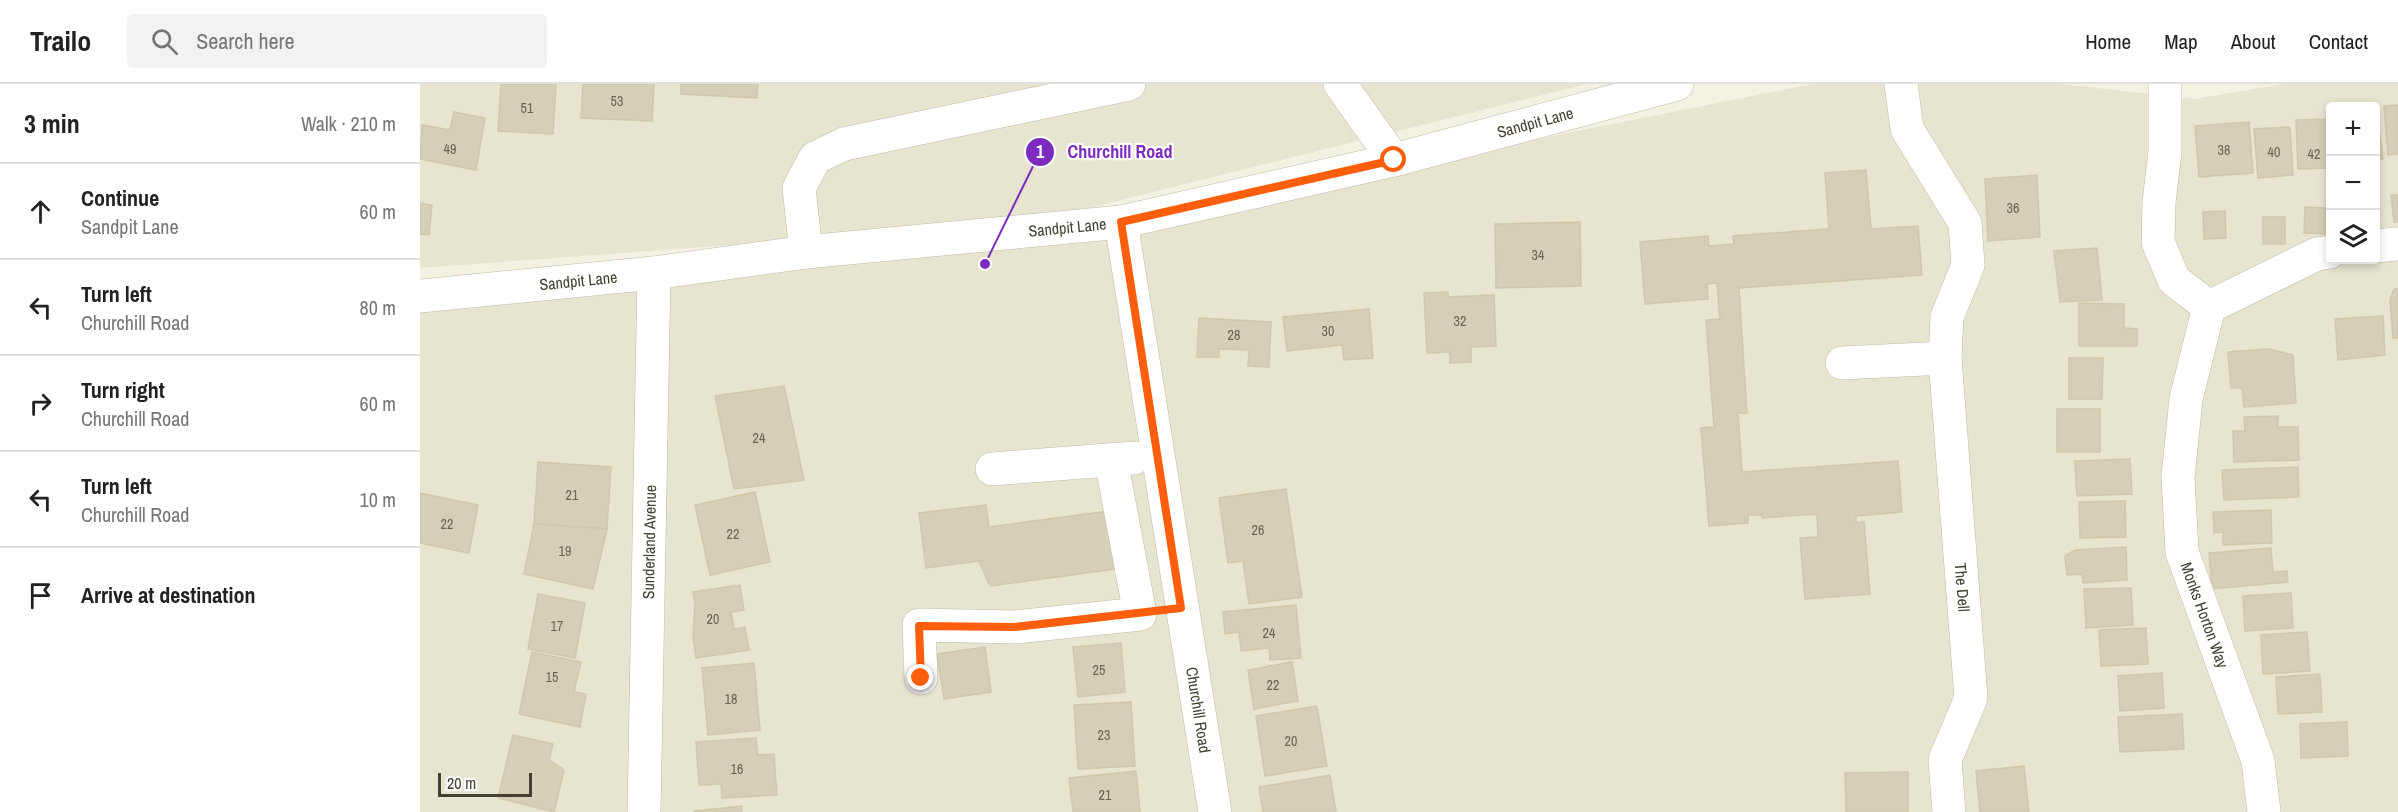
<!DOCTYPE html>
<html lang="en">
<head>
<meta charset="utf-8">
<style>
	body { margin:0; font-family:"Archivo Narrow",sans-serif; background:#f2f2f2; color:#222 }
	.controls { position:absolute; right:18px; top:18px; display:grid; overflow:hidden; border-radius:6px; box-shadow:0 3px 9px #0003 }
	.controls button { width:54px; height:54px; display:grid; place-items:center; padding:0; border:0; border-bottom:2px solid #e0e0e0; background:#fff; color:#222; font:30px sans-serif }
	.scale { position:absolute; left:18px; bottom:15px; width:94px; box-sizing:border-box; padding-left:6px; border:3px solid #454132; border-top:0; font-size:16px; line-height:21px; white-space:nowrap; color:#454132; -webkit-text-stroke:4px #fff; paint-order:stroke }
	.stop { position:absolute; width:18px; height:18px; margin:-14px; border:4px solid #ff5e0d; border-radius:50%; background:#fff }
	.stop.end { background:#ff5e0d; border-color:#fff; box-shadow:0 2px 6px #0008 }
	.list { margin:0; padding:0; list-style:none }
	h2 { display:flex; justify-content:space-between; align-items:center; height:78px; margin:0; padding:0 24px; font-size:26px }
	h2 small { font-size:20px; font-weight:400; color:#767676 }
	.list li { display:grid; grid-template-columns:39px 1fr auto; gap:18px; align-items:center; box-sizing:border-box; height:96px; padding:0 24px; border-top:2px solid #e0e0e0 }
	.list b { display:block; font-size:22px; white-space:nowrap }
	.list p { margin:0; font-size:20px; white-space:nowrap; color:#767676 }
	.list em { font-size:20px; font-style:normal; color:#767676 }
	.icon { flex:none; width:33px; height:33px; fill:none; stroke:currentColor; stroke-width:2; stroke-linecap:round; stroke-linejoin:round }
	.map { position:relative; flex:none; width:1978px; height:728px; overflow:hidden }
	header { display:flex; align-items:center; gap:36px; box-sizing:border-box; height:84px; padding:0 30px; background:#fff; border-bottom:2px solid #e0e0e0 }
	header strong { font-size:28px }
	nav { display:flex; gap:33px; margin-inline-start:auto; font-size:21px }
	.search { width:420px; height:54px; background:#f2f2f2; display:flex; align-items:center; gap:15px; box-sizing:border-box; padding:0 21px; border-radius:6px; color:#767676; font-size:22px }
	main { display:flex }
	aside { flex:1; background:#fff }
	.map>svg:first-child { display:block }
	.residential { fill:#e7e4d0; fill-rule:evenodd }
	.building { fill:#d5cfb7; stroke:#d0c8aa; stroke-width:1.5 }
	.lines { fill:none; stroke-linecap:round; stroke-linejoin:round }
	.minor-casing { stroke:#bfbaa4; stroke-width:34 }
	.minor { stroke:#fff; stroke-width:33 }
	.route { stroke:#ff5e0d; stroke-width:8 }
	.labels { text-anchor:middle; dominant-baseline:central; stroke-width:4.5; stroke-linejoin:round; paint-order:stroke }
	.number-label { font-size:14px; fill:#696453 }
	.street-label { font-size:16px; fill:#454132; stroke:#fff }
	.leader { fill:none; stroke:#7b2cbf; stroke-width:2 }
	.callout-dot { fill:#7b2cbf; stroke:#fff; stroke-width:2 }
	.mark-label { font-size:18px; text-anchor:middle; font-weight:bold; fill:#fff }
	.callout-label { font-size:18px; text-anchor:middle; font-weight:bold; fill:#7b2cbf; stroke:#fff; stroke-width:4.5; stroke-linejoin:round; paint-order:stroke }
</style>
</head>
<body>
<header>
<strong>Trailo</strong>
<div class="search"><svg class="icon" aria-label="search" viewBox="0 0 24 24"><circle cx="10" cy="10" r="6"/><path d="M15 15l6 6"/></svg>Search here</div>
<nav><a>Home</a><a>Map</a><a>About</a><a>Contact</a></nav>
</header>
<main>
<aside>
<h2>3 min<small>Walk · 210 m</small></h2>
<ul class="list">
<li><svg class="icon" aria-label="ahead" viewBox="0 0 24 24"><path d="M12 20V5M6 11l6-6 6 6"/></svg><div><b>Continue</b><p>Sandpit Lane</p></div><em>60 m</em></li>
<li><svg class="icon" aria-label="left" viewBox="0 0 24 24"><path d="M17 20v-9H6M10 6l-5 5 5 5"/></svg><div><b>Turn left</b><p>Churchill Road</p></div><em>80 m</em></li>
<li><svg class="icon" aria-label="right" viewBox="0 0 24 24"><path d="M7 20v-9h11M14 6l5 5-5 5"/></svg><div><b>Turn right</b><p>Churchill Road</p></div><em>60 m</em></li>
<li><svg class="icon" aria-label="left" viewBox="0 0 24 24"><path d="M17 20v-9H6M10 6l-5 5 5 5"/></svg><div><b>Turn left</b><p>Churchill Road</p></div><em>10 m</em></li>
<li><svg class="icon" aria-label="arrive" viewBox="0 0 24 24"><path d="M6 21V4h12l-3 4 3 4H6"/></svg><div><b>Arrive at destination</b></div></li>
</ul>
</aside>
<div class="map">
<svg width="1978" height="728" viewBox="0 0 1978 728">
	<rect width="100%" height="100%" fill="#f3f1e2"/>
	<g class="residential">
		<path d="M0,0H1167L609,139L0,184Z"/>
		<path d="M1393,0H1641L1774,15L1864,0H1978V728H0V212L701,138ZM1910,22H1956V176H1910Z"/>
	</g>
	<g class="building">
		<path d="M81,0H136L133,50L78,47Z"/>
		<path d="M163,0H234L232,37L161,34Z"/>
		<path d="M261,0H338L337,14L261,10Z"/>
		<path d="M1978,21V70L1968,71L1964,22Z"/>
		<path d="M1956,23L1963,75H1956Z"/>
		<path d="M34,28L65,34L56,86L0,75L2,41L30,46Z"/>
		<path d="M1910,35V84L1878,85L1876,36Z"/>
		<path d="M1829,38L1833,89L1779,93L1775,42Z"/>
		<path d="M1870,43L1873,91L1838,94L1834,45Z"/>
		<path d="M1446,86L1451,145L1498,142L1502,191L1319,204L1327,329H1318L1322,388L1478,377L1482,428L1436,432V439L1444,438L1450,510L1385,515L1380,454L1398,453L1397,430L1342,434V431H1328V439L1289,442L1281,344L1294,343L1286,236L1300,235L1297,199L1287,200L1288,215L1225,220L1220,158L1288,152L1289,162L1314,160L1313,152L1409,145L1405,89Z"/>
		<path d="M1617,91L1620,153L1568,157L1565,95Z"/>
		<path d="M1971,111H1978V138H1974Z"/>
		<path d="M0,119L12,121L9,151L0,150Z"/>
		<path d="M1885,123L1906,124L1905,150L1884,149Z"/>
		<path d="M1805,127L1806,154L1784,155L1783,128Z"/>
		<rect x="1843" y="133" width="22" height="27"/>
		<path d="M1160,138L1161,202L1076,204L1075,140Z"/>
		<path d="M1677,164L1682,216L1640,218L1634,167Z"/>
		<path d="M1974,205H1978V254H1973L1970,216Z"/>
		<path d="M1028,208V213L1074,211L1076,262L1051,263V278L1030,279V268L1007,269L1004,209Z"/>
		<path d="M1659,219L1704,220V244L1717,245V262H1659Z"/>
		<path d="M949,225L953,274L924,276L922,261L867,267L863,233Z"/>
		<path d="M1963,232L1965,271L1918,276L1915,235Z"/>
		<path d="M779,234L851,238L849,283L828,282L829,266L799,265V273H777Z"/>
		<path d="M1849,265L1873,271L1876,319L1824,323L1822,304H1811L1808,268Z"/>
		<path d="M1649,274H1683L1682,315H1649Z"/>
		<path d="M364,302L384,396L314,405L295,312Z"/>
		<rect x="1637" y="325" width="43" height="43"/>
		<path d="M1858,332V343H1878L1879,376L1814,378L1813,347H1825L1824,333Z"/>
		<path d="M1710,375L1712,410L1657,412L1655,377Z"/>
		<path d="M118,378L191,383L187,445L114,440Z"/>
		<path d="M1878,383L1879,413L1804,416L1802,386Z"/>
		<path d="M866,405L882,513L829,520L823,477L808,479L799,414Z"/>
		<path d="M335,408L350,478L290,491L275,421Z"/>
		<path d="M0,409L58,421L49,469L0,459Z"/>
		<path d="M1705,417L1706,453L1660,454L1659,418Z"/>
		<path d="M566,421L569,443L688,427L695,485L570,502L559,477L506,484L499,429Z"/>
		<path d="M1851,426L1852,459L1803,461V448L1794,449L1793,428Z"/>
		<path d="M114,440L187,445L173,505L104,490Z"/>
		<path d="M1706,463L1707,496L1663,499L1662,490L1647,491L1645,472L1655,466Z"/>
		<path d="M1851,464L1853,488L1867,487L1868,498L1792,505L1789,469Z"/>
		<path d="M320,501L324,526L311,528L314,545L325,543L329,566L276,574L273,552L275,521L273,508Z"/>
		<path d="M1711,504L1713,541L1666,544L1664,505Z"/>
		<path d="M1871,509L1873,544L1825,547L1823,512Z"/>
		<path d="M118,510L165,519L155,574L108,565Z"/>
		<path d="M876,521L881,574L850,576L849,564L821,567L819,548L805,550L803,528Z"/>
		<path d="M1726,544L1728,580L1681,582L1679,546Z"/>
		<path d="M1887,548L1890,587L1843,590L1841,551Z"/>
		<path d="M701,559L705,608L658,613L653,563Z"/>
		<path d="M565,563L571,608L524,615L517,570Z"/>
		<path d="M112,568L161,578L154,608L166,610L160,643L99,630Z"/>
		<path d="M872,578L878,617L834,625L828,586Z"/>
		<path d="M334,579L340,646L288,651L282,584Z"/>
		<path d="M1742,589L1744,624L1700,627L1698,592Z"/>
		<path d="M1900,590L1902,628L1858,630L1856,593Z"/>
		<path d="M711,618L715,682L658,685L654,621Z"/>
		<path d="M897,622L907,682L845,692L836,632Z"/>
		<path d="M1762,630L1764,665L1700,668L1698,633Z"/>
		<path d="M1927,638L1928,672L1881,674L1880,640Z"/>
		<path d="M93,651L133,660L129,676L144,686L134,728L78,714Z"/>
		<path d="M336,654L338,671L354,670L357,711L302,714L301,700L279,701L276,658Z"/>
		<path d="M1604,682L1609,728H1560L1556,687Z"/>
		<path d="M716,687L720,728H653L649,694Z"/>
		<path d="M1488,688V728H1426L1425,689Z"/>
		<path d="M910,691L916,728H843L839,703Z"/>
		<path d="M322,722V728H274V727Z"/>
	</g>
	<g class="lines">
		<defs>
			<g id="minor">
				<path d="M920,0L974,76"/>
				<path id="s1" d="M1481,0L1487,45L1545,139L1548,181L1527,233L1525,274L1551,614L1525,676L1529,728"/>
				<path d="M1745,0V68L1739,118L1738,158L1754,196L1789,223"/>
				<path id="s2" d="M701,138L795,728"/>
				<path d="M1956,162L1976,160"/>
				<path d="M386,168L379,104L395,74L424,60L709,0"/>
				<path id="s3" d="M0,212L234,189L386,168L701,138L974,76L1257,0"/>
				<path d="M1422,279L1525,274"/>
				<path d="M572,385L714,374"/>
				<path d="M501,594L499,541L595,543L720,530L691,376"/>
				<path id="s4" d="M224,728L234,189"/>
				<path d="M1844,728L1838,677L1762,468L1758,393L1766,315L1789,223L1897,170L1910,168"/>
			</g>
		</defs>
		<use href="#minor" class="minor-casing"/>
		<use href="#minor" class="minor"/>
	</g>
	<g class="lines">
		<path class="route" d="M501,594L499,542L595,543L761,524L701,138L974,76"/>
	</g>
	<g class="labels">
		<g class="number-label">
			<text x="197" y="17">53</text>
			<text x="107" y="24">51</text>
			<text x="30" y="65">49</text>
			<text x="1804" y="66">38</text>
			<text x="1854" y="68">40</text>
			<text x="1894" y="70">42</text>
			<text x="1593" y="124">36</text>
			<text x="1118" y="171">34</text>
			<text x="1040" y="237">32</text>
			<text x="908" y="247">30</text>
			<text x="814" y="251">28</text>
			<text x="339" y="354">24</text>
			<text x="152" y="411">21</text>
			<text x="27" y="440">22</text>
			<text x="838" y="446">26</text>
			<text x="313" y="450">22</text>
			<text x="145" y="467">19</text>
			<text x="293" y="535">20</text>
			<text x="137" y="542">17</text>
			<text x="849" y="549">24</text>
			<text x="679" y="586">25</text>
			<text x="132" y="593">15</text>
			<text x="853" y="601">22</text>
			<text x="311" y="615">18</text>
			<text x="684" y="651">23</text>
			<text x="871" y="657">20</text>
			<text x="317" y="685">16</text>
			<text x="685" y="711">21</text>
		</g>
		<g class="street-label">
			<text stroke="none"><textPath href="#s3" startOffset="1131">Sandpit Lane</textPath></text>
			<text stroke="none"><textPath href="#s3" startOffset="651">Sandpit Lane</textPath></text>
			<text stroke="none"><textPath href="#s3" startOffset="159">Sandpit Lane</textPath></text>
			<text stroke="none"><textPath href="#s4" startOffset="270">Sunderland Avenue</textPath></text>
			<text stroke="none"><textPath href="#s1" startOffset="525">The Dell</textPath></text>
			<text transform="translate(1785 531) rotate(70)">Monks Horton Way</text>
			<text stroke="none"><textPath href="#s2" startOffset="494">Churchill Road</textPath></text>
		</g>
	</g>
	<path class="leader" d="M565 180L620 68"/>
	<g class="callout-dot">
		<circle cx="565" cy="180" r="6"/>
		<circle cx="620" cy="68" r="15"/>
	</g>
	<g class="mark-label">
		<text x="620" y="74">1</text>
	</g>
	<g class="callout-label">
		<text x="700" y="74">Churchill Road</text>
	</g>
</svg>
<div class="controls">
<button>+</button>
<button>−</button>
<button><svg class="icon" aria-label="layers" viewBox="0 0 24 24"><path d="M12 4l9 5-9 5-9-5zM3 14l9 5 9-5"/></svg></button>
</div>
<div class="scale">20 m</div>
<div class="stop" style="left:974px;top:76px"></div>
<div class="stop end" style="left:501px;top:594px"></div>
</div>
</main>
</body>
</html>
